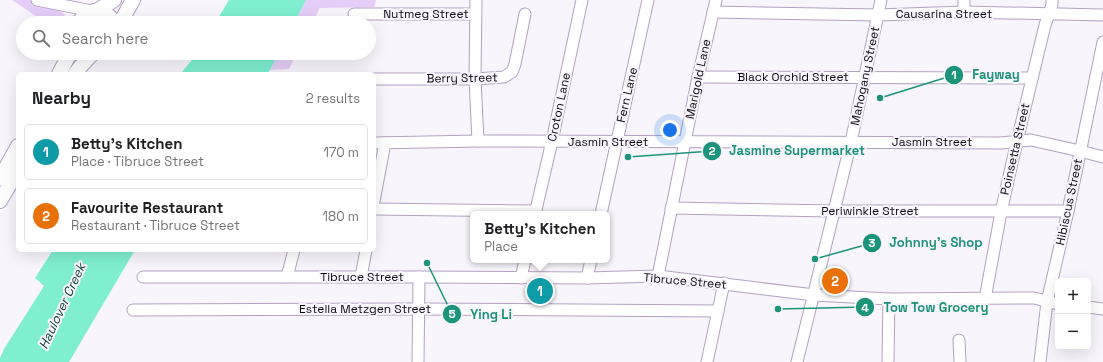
<!DOCTYPE html>
<html lang="en">
<head>
<meta charset="utf-8">
<style>
	body { margin:0; font-family:"Space Grotesk",sans-serif; background:#f2f2f2; color:#202124 }
	.controls { position:absolute; right:12px; bottom:12px; display:grid; overflow:hidden; border-radius:6px; box-shadow:0 4px 16px #0002 }
	.controls button { width:36px; height:36px; display:grid; place-items:center; padding:0; border:0; border-bottom:1px solid #e0e0e0; background:#fff; color:#202124; font:20px sans-serif }
	.you { position:absolute; left:670px; top:130px; width:14px; height:14px; margin:-10px; border:3px solid #fff; border-radius:50%; background:#1a73e8; box-shadow:0 0 0 6px #1a73e833 }
	.badge { display:grid; place-items:center; width:26px; height:26px; border-radius:50%; background:#ea580c; color:#fff; font-size:13px; font-weight:700 }
	.pin { position:absolute; translate:-50% -50%; border:2px solid #fff; box-shadow:0 1px 4px #0006 }
	.popup { position:absolute; left:470px; top:211px; width:140px; height:52px; box-sizing:border-box; display:grid; place-content:center; border-radius:6px; background:#fff; filter:drop-shadow(0 1px 3px #0005); font-size:13px; white-space:nowrap; color:#757577 }
	.popup b { font-size:15px; color:#202124 }
	.popup::after { content:''; position:absolute; left:50%; top:100%; margin-left:-8px; border:8px solid transparent; border-top-color:#fff }
	.list { margin:0; padding:0; list-style:none }
	h2 { display:flex; justify-content:space-between; align-items:center; height:52px; margin:0; padding:0 16px; font-size:17px }
	h2 small { font-size:13px; font-weight:400; color:#757577 }
	.list li { display:grid; grid-template-columns:26px 1fr auto; gap:12px; align-items:center; box-sizing:border-box; height:56px; margin:0 8px 8px; padding:0 8px; border:1px solid #e0e0e0; border-radius:6px }
	.list b { display:block; font-size:15px; white-space:nowrap }
	.list p { margin:0; font-size:13px; white-space:nowrap; color:#757577 }
	.list em { font-size:13px; font-style:normal; color:#757577 }
	.icon { flex:none; width:22px; height:22px; fill:none; stroke:currentColor; stroke-width:2; stroke-linecap:round; stroke-linejoin:round }
	.map { position:relative; flex:none; width:1103px; height:362px; overflow:hidden }
	.search { position:absolute; background:#fff; box-shadow:0 4px 16px #0002; left:16px; top:16px; width:360px; height:44px; display:flex; align-items:center; gap:10px; box-sizing:border-box; padding:0 14px; border-radius:22px; color:#757577; font-size:15px }
	.panel { position:absolute; background:#fff; box-shadow:0 4px 16px #0002; left:16px; top:72px; width:360px; height:180px; border-radius:6px }
	.map>svg:first-child { display:block }
	.green { fill:#e5cef8 }
	.water { fill:#7fefd0 }
	.lines { fill:none; stroke-linecap:round; stroke-linejoin:round }
	.minor-casing { stroke:#b2a2c1; stroke-width:13 }
	.major-casing { stroke:#b2a2c1; stroke-width:16 }
	.minor { stroke:#fff; stroke-width:11 }
	.major { stroke:#fff; stroke-width:14 }
	.labels { text-anchor:middle; dominant-baseline:central; stroke-width:4; stroke-linejoin:round; paint-order:stroke }
	.street-label { font-size:12px; fill:#0f0913; stroke:#f9f5fc }
	.water-label { font-size:13px; font-style:italic; fill:#0c3f33; stroke:#f9f5fc }
	.leader { fill:none; stroke:#1b947a; stroke-width:1.5 }
	.callout-dot { fill:#1b947a; stroke:#f9f5fc; stroke-width:1.5 }
	.mark-label { font-size:12px; text-anchor:middle; font-weight:bold; fill:#fff }
	.callout-label { font-size:13px; text-anchor:middle; font-weight:bold; fill:#1b947a; stroke:#f9f5fc; stroke-width:4; stroke-linejoin:round; paint-order:stroke }
</style>
</head>
<body>
<div class="map">
<svg width="1103" height="362" viewBox="0 0 1103 362">
	<rect width="100%" height="100%" fill="#f9f5fc"/>
	<g class="green">
		<path d="M12,0H62L56,10L63,13L70,23H46Z"/>
		<path d="M306,0H376L374,7L320,8L312,23H294Z"/>
		<path d="M279,53H297L289,69L270,70Z"/>
	</g>
	<g class="water">
		<path d="M229,0H306L294,23H215Z"/>
		<path d="M198,53H279L270,70L267,74H180Z"/>
		<path d="M53,250H135L69,362H0V358L4,349L44,286L35,278Z"/>
	</g>
	<g class="lines">
		<defs>
			<g id="minor">
				<path d="M37,0L92,11"/>
				<path d="M476,0L475,79L478,141"/>
				<path d="M964,0V12"/>
				<path d="M713,12L878,15L964,12L1103,15"/>
				<path d="M354,14H475"/>
				<path d="M698,77L1032,78"/>
				<path d="M374,79H475L504,77L512,72L515,64L525,14"/>
				<path d="M374,143L478,141L1001,143L1031,140L1080,151L1103,157"/>
				<path d="M374,201L385,143"/>
				<path d="M671,208L834,211H1068"/>
				<path d="M374,209L536,211"/>
				<path d="M535,214L552,141L582,0"/>
				<path d="M601,214L648,0"/>
				<path d="M658,276L698,77L716,0"/>
				<path d="M143,277H419L587,278L658,276L814,295L889,299L1034,298L1058,304"/>
				<path d="M287,277L294,250"/>
				<path d="M361,277L366,250"/>
				<path d="M521,278L525,260"/>
				<path d="M587,278L591,260"/>
				<path d="M985,299L1001,212L1017,141L1045,25L1052,5V0"/>
				<path d="M1088,307L1103,309"/>
				<path d="M133,310L418,309L718,311"/>
				<path d="M959,340L960,362"/>
				<path d="M418,362L419,277"/>
				<path d="M707,362L724,283"/>
				<path d="M797,362L851,142L881,0"/>
				<path d="M888,362L889,299"/>
				<path d="M1040,362L1047,302L1068,211L1103,42"/>
			</g>
			<g id="major">
				<path d="M98,10L114,0"/>
				<path d="M79,23C86,7 107,7 114,23"/>
				<path d="M120,23L133,0"/>
				<path d="M59,74L70,53"/>
				<path d="M75,74L81,66L93,53"/>
				<path d="M0,178L18,146"/>
				<path d="M0,201L18,170"/>
			</g>
		</defs>
		<use href="#minor" class="minor-casing"/>
		<use href="#major" class="major-casing"/>
		<use href="#minor" class="minor"/>
		<use href="#major" class="major"/>
	</g>
	<g class="labels">
		<g class="street-label">
			<text x="426" y="14">Nutmeg Street</text>
			<text x="944" y="14">Causarina Street</text>
			<text transform="translate(865 76) rotate(-78)">Mahogany Street</text>
			<text x="793" y="77">Black Orchid Street</text>
			<text transform="translate(462 78) rotate(-1)">Berry Street</text>
			<text transform="translate(698 79) rotate(-78)">Marigold Lane</text>
			<text transform="translate(627 95) rotate(-77)">Fern Lane</text>
			<text transform="translate(559 107) rotate(-78)">Croton Lane</text>
			<text x="608" y="142">Jasmin Street</text>
			<text x="932" y="142">Jasmin Street</text>
			<text transform="translate(1015 149) rotate(-77)">Poinsetta Street</text>
			<text transform="translate(1069 202) rotate(-78)">Hibiscus Street</text>
			<text x="870" y="211">Periwinkle Street</text>
			<text x="362" y="277">Tibruce Street</text>
			<text transform="translate(685 281) rotate(5)">Tibruce Street</text>
			<text x="365" y="309">Estella Metzgen Street</text>
		</g>
		<g class="water-label">
			<text transform="translate(62 306) rotate(-65)">Haulover Creek</text>
		</g>
	</g>
	<path class="leader" d="M880 98L954 75M628 157L712 151M815 259L872 243M778 309L865 307M427 263L452 314"/>
	<g class="callout-dot">
		<circle cx="880" cy="98" r="4"/>
		<circle cx="628" cy="157" r="4"/>
		<circle cx="815" cy="259" r="4"/>
		<circle cx="778" cy="309" r="4"/>
		<circle cx="427" cy="263" r="4"/>
		<circle cx="954" cy="75" r="10"/>
		<circle cx="712" cy="151" r="10"/>
		<circle cx="872" cy="243" r="10"/>
		<circle cx="865" cy="307" r="10"/>
		<circle cx="452" cy="314" r="10"/>
	</g>
	<g class="mark-label">
		<text x="954" y="79">1</text>
		<text x="712" y="155">2</text>
		<text x="872" y="247">3</text>
		<text x="865" y="312">4</text>
		<text x="452" y="318">5</text>
	</g>
	<g class="callout-label">
		<text x="996" y="79">Fayway</text>
		<text x="797" y="155">Jasmine Supermarket</text>
		<text x="936" y="247">Johnny's Shop</text>
		<text x="936" y="312">Tow Tow Grocery</text>
		<text x="491" y="319">Ying Li</text>
	</g>
</svg>
<div class="controls">
<button>+</button>
<button>−</button>
</div>
<div class="you"></div>
<div class="pin badge" style="left:540px;top:291px;background:#0f9aa8">1</div>
<div class="popup"><b>Betty's Kitchen</b>Place</div>
<div class="pin badge" style="left:835px;top:281px;background:#e8710a">2</div>
<div class="search"><svg class="icon" aria-label="search" viewBox="0 0 24 24"><circle cx="10" cy="10" r="6"/><path d="M15 15l6 6"/></svg>Search here</div>
<section class="panel">
<h2>Nearby<small>2 results</small></h2>
<ul class="list">
<li><span class="badge" style="background:#0f9aa8">1</span><div><b>Betty's Kitchen</b><p>Place · Tibruce Street</p></div><em>170 m</em></li>
<li><span class="badge" style="background:#e8710a">2</span><div><b>Favourite Restaurant</b><p>Restaurant · Tibruce Street</p></div><em>180 m</em></li>
</ul>
</section>
</div>
</body>
</html>
